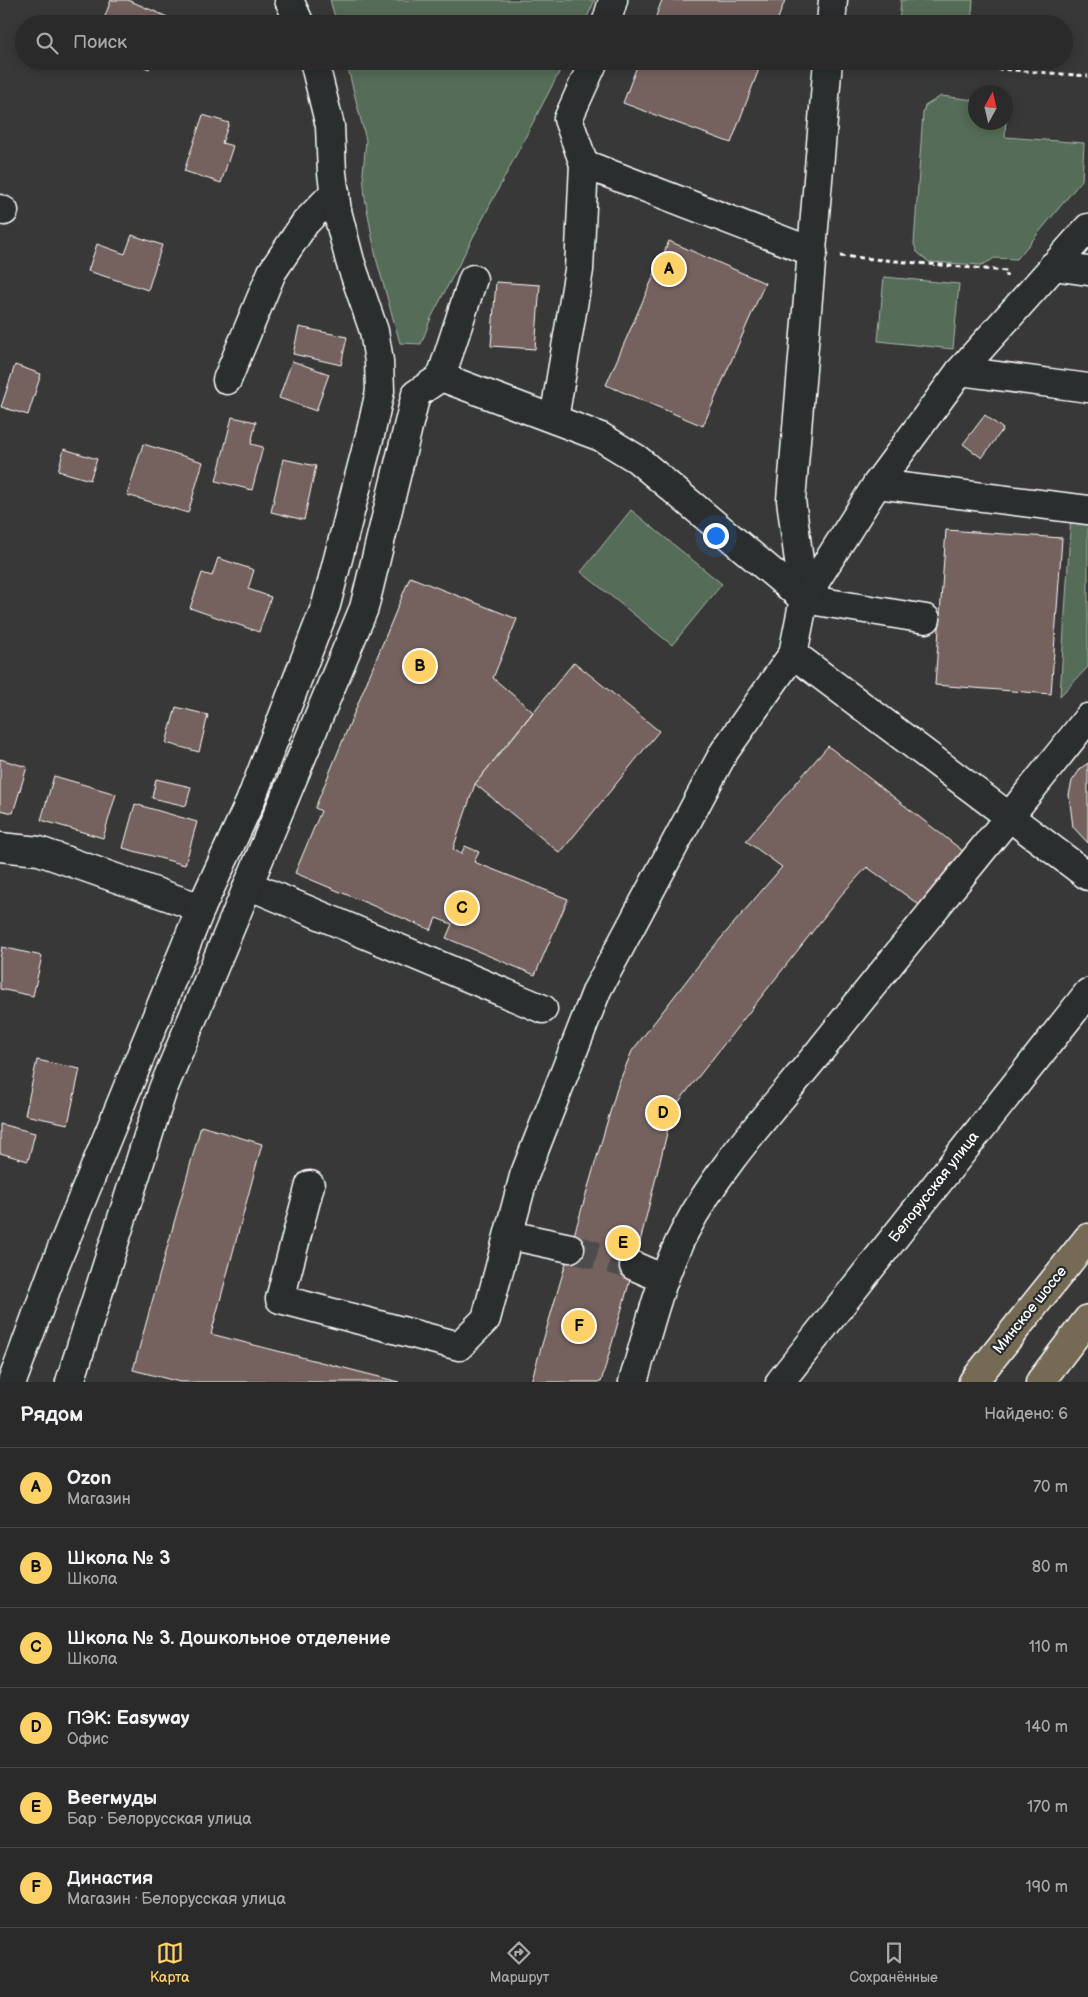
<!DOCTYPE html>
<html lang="ru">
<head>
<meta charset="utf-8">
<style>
	body { margin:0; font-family:"Balsamiq Sans",sans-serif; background:#333232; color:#f1f3f6 }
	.compass { position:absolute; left:968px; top:85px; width:45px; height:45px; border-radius:50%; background:#2b2a2a; box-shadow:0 2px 12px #0003; rotate:8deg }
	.you { position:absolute; left:715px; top:535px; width:18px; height:18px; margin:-12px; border:4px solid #fff; border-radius:50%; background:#1a73e8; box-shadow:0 0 0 8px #1a73e833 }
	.badge { display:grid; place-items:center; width:32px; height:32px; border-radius:50%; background:#ffd166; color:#111; font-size:16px; font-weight:700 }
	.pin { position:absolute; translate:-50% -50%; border:2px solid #fff; box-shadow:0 1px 5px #0006 }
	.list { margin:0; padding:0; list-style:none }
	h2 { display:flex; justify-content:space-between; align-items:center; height:65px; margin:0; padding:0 20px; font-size:21px }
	h2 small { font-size:16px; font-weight:400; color:#a6a7a8 }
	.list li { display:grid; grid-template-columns:32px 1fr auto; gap:15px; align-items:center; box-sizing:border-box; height:80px; padding:0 20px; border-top:1px solid #474647 }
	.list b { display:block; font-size:19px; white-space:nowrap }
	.list p { margin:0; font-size:16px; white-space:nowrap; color:#a6a7a8 }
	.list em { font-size:16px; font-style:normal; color:#a6a7a8 }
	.icon { flex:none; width:28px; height:28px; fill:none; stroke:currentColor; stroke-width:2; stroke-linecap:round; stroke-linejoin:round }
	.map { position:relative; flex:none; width:1088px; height:1382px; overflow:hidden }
	.search { position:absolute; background:#2b2a2a; box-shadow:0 2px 12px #0003; left:15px; right:15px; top:15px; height:55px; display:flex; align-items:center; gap:12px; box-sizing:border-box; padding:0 18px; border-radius:28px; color:#a6a7a8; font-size:19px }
	.sheet { height:545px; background:#2b2a2a }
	nav { display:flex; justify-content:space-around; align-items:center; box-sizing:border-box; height:70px; border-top:1px solid #474647; background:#2b2a2a; font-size:14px; color:#a6a7a8 }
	nav a { display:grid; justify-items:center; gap:2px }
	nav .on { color:#ffd166 }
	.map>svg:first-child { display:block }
	.green { fill:#546c59; stroke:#aab6ac }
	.building { fill:#74625e; stroke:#fff }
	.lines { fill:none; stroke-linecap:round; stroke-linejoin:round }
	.minor-tunnel { stroke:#4d4c4c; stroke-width:28; stroke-dasharray:28 14; stroke-linecap:butt }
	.minor-casing { stroke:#fff; stroke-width:31 }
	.highway-casing { stroke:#fff; stroke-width:31 }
	.path { stroke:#fff; stroke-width:3; stroke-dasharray:5 4; stroke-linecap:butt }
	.minor { stroke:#2a2d2e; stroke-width:28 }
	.highway { stroke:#746b52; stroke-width:28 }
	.labels { text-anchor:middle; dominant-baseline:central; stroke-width:4.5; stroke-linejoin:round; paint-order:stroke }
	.street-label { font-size:15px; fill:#fff; stroke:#2a2d2e }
</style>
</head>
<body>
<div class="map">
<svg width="1088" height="1382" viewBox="0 0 1088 1382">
	<rect width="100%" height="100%" fill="#393838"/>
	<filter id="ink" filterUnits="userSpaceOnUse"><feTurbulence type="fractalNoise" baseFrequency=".02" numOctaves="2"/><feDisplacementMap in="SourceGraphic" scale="10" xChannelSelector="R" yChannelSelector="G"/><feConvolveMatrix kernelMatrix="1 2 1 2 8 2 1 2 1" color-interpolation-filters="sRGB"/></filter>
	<g filter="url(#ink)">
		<g class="green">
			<path d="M330,0H595L584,24H337Z"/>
			<path d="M901,0H973L971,24H899Z"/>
			<path d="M346,61H565L431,318L421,344L400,343L376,258L365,198L363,173L366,140Z"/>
			<path d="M941,96L975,100L976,122H1006V114V116L1005,137L1084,143L1082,180L1017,259L994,258L990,261L981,265L929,262L917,252L914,244L923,113L925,106Z"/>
			<path d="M884,277L959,284L953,349L878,341Z"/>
			<path d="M631,510L722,584L672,645L581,572Z"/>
			<path d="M1071,515L1088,518V667L1060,696Z"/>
		</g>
		<g class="building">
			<path d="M111,0H128L170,18L168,24H102Z"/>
			<path d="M662,0H785L776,24H653Z"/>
			<path d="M130,61H152L149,69Z"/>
			<path d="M639,61H762L731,143L623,103Z"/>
			<path d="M203,115L229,123L222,143L233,146L221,183L184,171Z"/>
			<path d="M132,235L162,245L148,290L88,271L97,244L125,254Z"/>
			<path d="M669,241L765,283L703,426L606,385Z"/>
			<path d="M496,282L540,285L535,349L491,346Z"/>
			<path d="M299,327L347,337L341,365L293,354Z"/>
			<path d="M292,361L329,374L316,411L279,398Z"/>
			<path d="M15,365L41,374L28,415L1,407Z"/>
			<path d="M985,415L1003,429L982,458L963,444Z"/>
			<path d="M232,417L256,422L251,444L263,447L252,490L216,481Z"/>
			<path d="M143,444L203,462L188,513L127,495Z"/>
			<path d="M64,449L97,459L90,480L58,471Z"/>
			<path d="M283,459L316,466L304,520L271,512Z"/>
			<path d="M946,530L1062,538L1051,694L935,685Z"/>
			<path d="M218,558L254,570L248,589L271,597L259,632L190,608L202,573L212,576Z"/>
			<path d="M410,577L517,619L493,678L533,712L475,784L453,849L461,854L465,846L479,852L474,862L568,899L535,975L446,938L452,924L436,918L431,930L295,873L321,811L315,808Z"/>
			<path d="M574,662L659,731L560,853L475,784Z"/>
			<path d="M176,707L208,715L199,752L166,743Z"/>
			<path d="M828,746L968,855L922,907L867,867L842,894L673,1109L634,1266L601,1382H531L618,1085L632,1051L704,958L782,867L746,841Z"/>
			<path d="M0,759L27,767L13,813L0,810Z"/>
			<path d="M1088,763V843L1073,827L1069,795L1072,781L1081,768Z"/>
			<path d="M54,776L116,794L103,838L41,820Z"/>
			<path d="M156,779L191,787L186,806L152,798Z"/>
			<path d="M135,804L197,822L185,865L123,848Z"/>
			<path d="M2,947L42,956L33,996L0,989V959Z"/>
			<path d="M37,1060L80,1069L68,1124L25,1115Z"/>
			<path d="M0,1124L35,1133L28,1161L0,1153Z"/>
			<path d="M201,1126L262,1144L211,1334L399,1382H180L133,1370Z"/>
		</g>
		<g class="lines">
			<path class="minor-tunnel" d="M570,1248L634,1266"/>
			<defs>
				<g id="minor">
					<path d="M289,0L300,24"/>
					<path d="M606,24L613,0"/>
					<path d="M831,24L833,0"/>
					<path d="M594,61L568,119L584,164L813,252"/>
					<path d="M0,209L4,211"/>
					<path d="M1053,266L1088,271"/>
					<path d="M960,371L1088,388"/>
					<path d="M441,377L601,437L637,459L804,599L926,619"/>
					<path d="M227,380L272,272L305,223L335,192"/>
					<path d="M554,419L579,270L584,164"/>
					<path d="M877,484L1088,510"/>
					<path d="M804,599L791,500L828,61"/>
					<path d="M793,654L1088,876"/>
					<path d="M0,847L39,851L201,908"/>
					<path d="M248,885L543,1009"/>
					<path d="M310,1185L280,1299L459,1346L486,1319L524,1176L597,990L724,752L793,654L804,599L877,484L960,371L1088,228"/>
					<path d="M509,1235L570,1248"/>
					<path d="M634,1266L664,1279"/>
					<path d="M12,1382L55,1265L201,908L250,802L326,605L371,431L380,391L379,361L374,331L350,261L337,211L332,173L330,126L314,61"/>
					<path d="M70,1382L163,1089L364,608L416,394L441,377L473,279"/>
					<path d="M633,1382C648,1332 660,1278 685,1231C718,1167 773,1109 819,1052C908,940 1000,830 1088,718"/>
					<path d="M780,1382L1088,993"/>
				</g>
				<g id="highway">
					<path d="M973,1382L1088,1238"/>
					<path d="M1040,1382L1088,1319"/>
				</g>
			</defs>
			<use href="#minor" class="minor-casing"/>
			<use href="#highway" class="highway-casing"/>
			<g class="path">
				<path d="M898,61L1088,76"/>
				<path d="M840,256L1007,271L1006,277"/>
			</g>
			<use href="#minor" class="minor"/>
			<use href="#highway" class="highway"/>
		</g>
	</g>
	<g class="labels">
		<g class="street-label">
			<text transform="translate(934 1187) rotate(-52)">Белорусская улица</text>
			<text transform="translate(1030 1310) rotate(-51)">Минское шоссе</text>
		</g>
	</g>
</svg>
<svg class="compass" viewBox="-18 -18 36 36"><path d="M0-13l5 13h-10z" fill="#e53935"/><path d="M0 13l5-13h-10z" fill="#a6a7a8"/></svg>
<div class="you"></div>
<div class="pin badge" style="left:669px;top:269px">A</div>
<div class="pin badge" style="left:420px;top:666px">B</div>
<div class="pin badge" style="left:462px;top:908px">C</div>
<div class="pin badge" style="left:663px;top:1113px">D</div>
<div class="pin badge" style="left:623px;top:1243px">E</div>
<div class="pin badge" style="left:579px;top:1326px">F</div>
<div class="search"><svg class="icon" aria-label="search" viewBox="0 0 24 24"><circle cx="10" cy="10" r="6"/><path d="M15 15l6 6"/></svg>Поиск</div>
</div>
<section class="sheet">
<h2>Рядом<small>Найдено: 6</small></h2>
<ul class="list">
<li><span class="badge">A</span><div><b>Ozon</b><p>Магазин</p></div><em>70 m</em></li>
<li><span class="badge">B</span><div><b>Школа № 3</b><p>Школа</p></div><em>80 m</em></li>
<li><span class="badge">C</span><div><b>Школа № 3. Дошкольное отделение</b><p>Школа</p></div><em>110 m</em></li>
<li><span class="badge">D</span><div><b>ПЭК: Easyway</b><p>Офис</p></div><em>140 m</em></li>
<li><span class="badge">E</span><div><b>Beerмуды</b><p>Бар · Белорусская улица</p></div><em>170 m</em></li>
<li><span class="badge">F</span><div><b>Династия</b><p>Магазин · Белорусская улица</p></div><em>190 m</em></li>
</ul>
</section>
<nav>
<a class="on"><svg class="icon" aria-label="map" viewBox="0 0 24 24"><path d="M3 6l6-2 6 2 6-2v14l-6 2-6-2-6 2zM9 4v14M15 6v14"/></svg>Карта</a>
<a><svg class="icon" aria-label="directions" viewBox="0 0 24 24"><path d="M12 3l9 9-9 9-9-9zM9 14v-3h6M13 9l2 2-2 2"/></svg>Маршрут</a>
<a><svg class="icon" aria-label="saved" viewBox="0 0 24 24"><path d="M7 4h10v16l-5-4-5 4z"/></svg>Сохранённые</a>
</nav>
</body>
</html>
